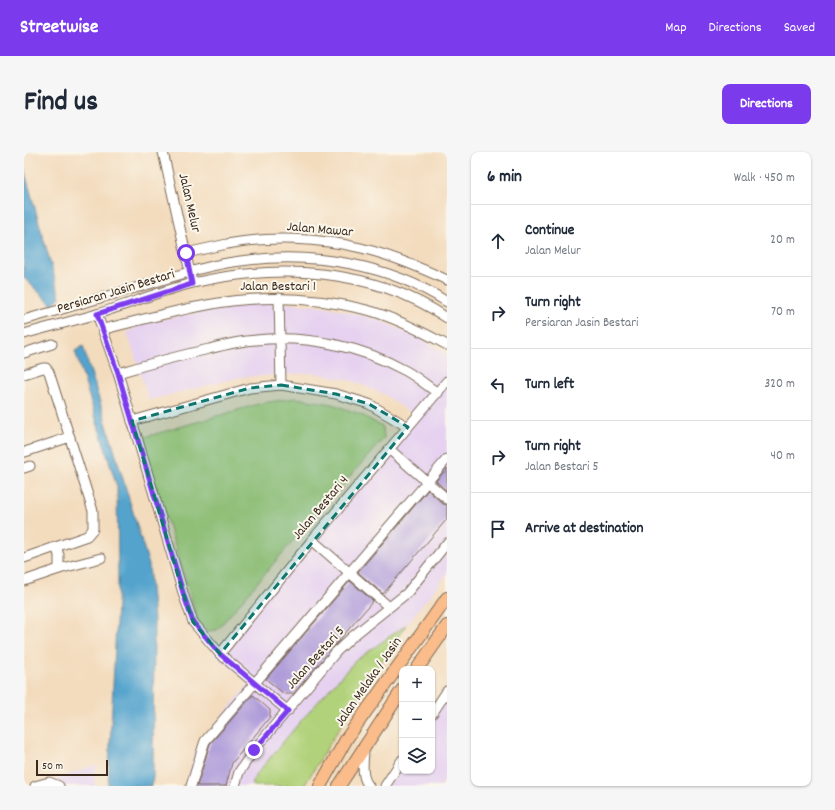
<!DOCTYPE html>
<html lang="en">
<head>
<meta charset="utf-8">
<style>
	body { margin:0; font-family:Dekko,sans-serif; background:#f6f6f7; color:#1f2937 }
	.controls { position:absolute; right:12px; bottom:12px; display:grid; overflow:hidden; border-radius:8px; box-shadow:0 1px 3px #0004 }
	.controls button { width:36px; height:36px; display:grid; place-items:center; padding:0; border:0; border-bottom:1px solid #e0e1e3; background:#fff; color:#1f2937; font:20px sans-serif }
	.scale { position:absolute; left:12px; bottom:10px; width:72px; box-sizing:border-box; padding-left:4px; border:2px solid #3b2a1e; border-top:0; font-size:11px; line-height:14px; white-space:nowrap; color:#3b2a1e; -webkit-text-stroke:3px #fbf7ec; paint-order:stroke }
	.stop { position:absolute; width:12px; height:12px; margin:-9px; border:3px solid #7c3aed; border-radius:50%; background:#fff }
	.stop.end { background:#7c3aed; border-color:#fff; box-shadow:0 1px 4px #0008 }
	.list { margin:0; padding:0; list-style:none }
	h2 { display:flex; justify-content:space-between; align-items:center; height:52px; margin:0; padding:0 16px; font-size:17px }
	h2 small { font-size:13px; font-weight:400; color:#747a83 }
	.list li { display:grid; grid-template-columns:26px 1fr auto; gap:12px; align-items:center; box-sizing:border-box; height:72px; padding:0 16px; border-top:1px solid #e0e1e3 }
	.list b { display:block; font-size:15px; white-space:nowrap }
	.list p { margin:0; font-size:13px; white-space:nowrap; color:#747a83 }
	.list em { font-size:13px; font-style:normal; color:#747a83 }
	.icon { flex:none; width:22px; height:22px; fill:none; stroke:currentColor; stroke-width:2; stroke-linecap:round; stroke-linejoin:round }
	.map { position:relative; flex:none; width:423px; height:634px; overflow:hidden; border-radius:8px }
	header { display:flex; align-items:center; gap:24px; box-sizing:border-box; height:56px; padding:0 20px; background:#7c3aed; color:#fff }
	header strong { font-size:19px }
	nav { display:flex; gap:22px; margin-inline-start:auto; font-size:14px }
	.intro { display:flex; align-items:center; justify-content:space-between; box-sizing:border-box; height:96px; padding:0 24px }
	h1 { margin:0; font-size:28px }
	.button { padding:10px 18px; border-radius:8px; background:#7c3aed; color:#fff; font-size:14px; font-weight:700 }
	main { display:flex; gap:24px; padding:0 24px }
	aside { flex:1; background:#fff; border-radius:8px; box-shadow:0 1px 3px #0004 }
	.map>svg:first-child { display:block }
	.built { fill:#e6d2f0 }
	.green { fill:#b1d27a; stroke:#767e4c }
	.water { fill:#53a3cd; stroke:#476676 }
	.building { fill:#ae9bd9 }
	.lines { fill:none; stroke-linecap:round; stroke-linejoin:round }
	.minor-casing { stroke:#7b6856; stroke-width:11 }
	.major-casing { stroke:#7b6856; stroke-width:14 }
	.minor { stroke:#fff; stroke-width:9 }
	.major { stroke:#f9bc8a; stroke-width:12 }
	.route { stroke:#7c3aed; stroke-width:5 }
	.marked { fill:#0f766e; fill-opacity:0.2; stroke:#0f766e; stroke-width:3; stroke-dasharray:8 5; stroke-linejoin:round }
	.labels { text-anchor:middle; dominant-baseline:central; stroke-width:4; stroke-linejoin:round; paint-order:stroke }
	.street-label { font-size:14px; fill:#3b2a1e; stroke:#fbf7ec }
</style>
</head>
<body>
<header>
<strong>Streetwise</strong>
<nav><a>Map</a><a>Directions</a><a>Saved</a></nav>
</header>
<div class="intro"><h1>Find us</h1><a class="button">Directions</a></div>
<main>
<div class="map">
<svg width="423" height="634" viewBox="0 0 423 634">
	<rect width="100%" height="100%" fill="#fbf7ec"/>
	<filter id="ink" filterUnits="userSpaceOnUse"><feTurbulence type="fractalNoise" baseFrequency=".025" numOctaves="2"/><feDisplacementMap in="SourceGraphic" scale="8" xChannelSelector="R" yChannelSelector="G"/><feConvolveMatrix kernelMatrix="1 2 1 2 8 2 1 2 1" color-interpolation-filters="sRGB"/></filter>
	<filter id="wash" filterUnits="userSpaceOnUse"><feTurbulence type="fractalNoise" baseFrequency=".012" numOctaves="4" result="noise"/><feDisplacementMap in="SourceGraphic" scale="16" xChannelSelector="R" yChannelSelector="G"/><feGaussianBlur stdDeviation="0.9" result="paint"/><feColorMatrix in="noise" values="0 0 0 0 0 0 0 0 0 0 0 0 0 0 0 0 0 1.4 0 .05"/><feComposite in="paint" operator="in"/></filter>
	<g filter="url(#wash)">
		<rect width="100%" height="100%" fill="#f3dcbe"/>
		<g class="built">
			<path d="M244,150L300,154L352,167L397,186L423,203V422L382,473L331,509L275,571L231,624L228,634H161L173,595L226,531L190,502L394,266L360,242L326,228L290,221L217,225L125,248L103,180L120,171L177,160Z"/>
			<path d="M423,538V625L417,634H363L378,610V619H408V562Z"/>
			<path d="M72,613L70,634H10Z"/>
		</g>
		<g class="green">
			<path d="M272,246L308,252L338,263L359,275L360,286L284,371L193,478L184,479L174,469L157,412L118,292L121,285L238,251Z"/>
			<path d="M382,473L341,534L280,634H228L231,624L275,571L331,509Z"/>
		</g>
		<g class="water">
			<path d="M0,17L36,145L28,153L0,126Z"/>
			<path d="M59,194L125,413L130,468L129,626L127,634H84L94,431L93,335L51,199Z"/>
		</g>
		<g id="blocks">
			<g class="building">
				<path d="M423,316V339L412,329Z"/>
				<path d="M404,338L419,352L423,353V367L359,442L334,420Z"/>
				<path d="M326,429L349,449L269,542H260L242,527Z"/>
				<path d="M229,543L246,558V565L208,611L202,634H173L186,592Z"/>
			</g>
		</g>
	</g>
	<g filter="url(#ink)">
		<use href="#blocks" fill-opacity="0" stroke="#7b6856" stroke-width="1"/>
		<g class="lines">
			<defs>
				<g id="minor">
					<path d="M139,0L167,125"/>
					<path d="M162,101C176,98 189,95 203,92C245,84 296,86 337,96C367,103 395,115 423,128"/>
					<path d="M255,146L257,233"/>
					<path d="M73,162L94,221L160,444L169,470L196,502L264,559"/>
					<path d="M0,168C42,156 83,144 125,132C158,122 191,111 225,108C292,100 366,113 423,150"/>
					<path d="M80,177C114,169 148,159 183,153C236,143 291,145 343,158C370,165 399,180 423,193"/>
					<path d="M0,182C24,175 49,169 73,162C105,152 136,139 169,131C254,111 349,116 423,166"/>
					<path d="M0,201L28,192"/>
					<path d="M94,221C124,212 154,204 185,197C200,193 216,189 232,188C283,183 337,194 382,219C393,225 403,234 414,241"/>
					<path d="M0,222L19,216H22L25,220L69,359V377L63,384L0,406"/>
					<path d="M108,269L226,236L257,233L312,242L345,252L384,275"/>
					<path d="M365,297L423,347"/>
					<path d="M1,300L46,285"/>
					<path d="M0,316L6,314"/>
					<path d="M288,388L365,455"/>
					<path d="M32,395L35,403V417"/>
					<path d="M0,429L35,417L77,406"/>
					<path d="M196,502L288,388L423,229"/>
					<path d="M408,562L423,539"/>
					<path d="M340,596C340,608 336,624 345,634"/>
					<path d="M11,634L25,630L35,634"/>
					<path d="M167,634L179,595L181,589L423,307"/>
					<path d="M211,634L215,620L230,598L312,500L329,484L383,441L423,391"/>
					<path d="M361,634L378,608"/>
				</g>
				<g id="major">
					<path d="M393,517L423,474"/>
					<path d="M296,634L323,586L423,446"/>
					<path d="M315,634L378,538"/>
				</g>
			</defs>
			<use href="#minor" class="minor-casing"/>
			<use href="#major" class="major-casing"/>
			<use href="#minor" class="minor"/>
			<use href="#major" class="major"/>
		</g>
	</g>
	<g class="lines" filter="url(#ink)">
		<path class="route" d="M162,101L168,132L73,162L94,221L160,444L169,470L196,502L264,559L230,598"/>
	</g>
	<path class="marked" d="M257,233L312,242L345,252L384,275L196,502L169,470L160,444L108,269L226,236Z"/>
	<g class="labels">
		<g class="street-label">
			<text transform="translate(165 51) rotate(77)">Jalan Melur</text>
			<text transform="translate(296 78) rotate(5)">Jalan Mawar</text>
			<text x="254" y="135">Jalan Bestari 1</text>
			<text transform="translate(92 140) rotate(-17)">Persiaran Jasin Bestari</text>
			<text transform="translate(297 356) rotate(-50)">Jalan Bestari 4</text>
			<text transform="translate(292 506) rotate(-48)">Jalan Bestari 5</text>
			<text transform="translate(345 530) rotate(-55)">Jalan Melaka / Jasin</text>
		</g>
	</g>
</svg>
<div class="controls">
<button>+</button>
<button>−</button>
<button><svg class="icon" aria-label="layers" viewBox="0 0 24 24"><path d="M12 4l9 5-9 5-9-5zM3 14l9 5 9-5"/></svg></button>
</div>
<div class="scale">50 m</div>
<div class="stop" style="left:162px;top:101px"></div>
<div class="stop end" style="left:230px;top:598px"></div>
</div>
<aside>
<h2>6 min<small>Walk · 450 m</small></h2>
<ul class="list">
<li><svg class="icon" aria-label="ahead" viewBox="0 0 24 24"><path d="M12 20V5M6 11l6-6 6 6"/></svg><div><b>Continue</b><p>Jalan Melur</p></div><em>20 m</em></li>
<li><svg class="icon" aria-label="right" viewBox="0 0 24 24"><path d="M7 20v-9h11M14 6l5 5-5 5"/></svg><div><b>Turn right</b><p>Persiaran Jasin Bestari</p></div><em>70 m</em></li>
<li><svg class="icon" aria-label="left" viewBox="0 0 24 24"><path d="M17 20v-9H6M10 6l-5 5 5 5"/></svg><div><b>Turn left</b></div><em>320 m</em></li>
<li><svg class="icon" aria-label="right" viewBox="0 0 24 24"><path d="M7 20v-9h11M14 6l5 5-5 5"/></svg><div><b>Turn right</b><p>Jalan Bestari 5</p></div><em>40 m</em></li>
<li><svg class="icon" aria-label="arrive" viewBox="0 0 24 24"><path d="M6 21V4h12l-3 4 3 4H6"/></svg><div><b>Arrive at destination</b></div></li>
</ul>
</aside>
</main>
</body>
</html>
